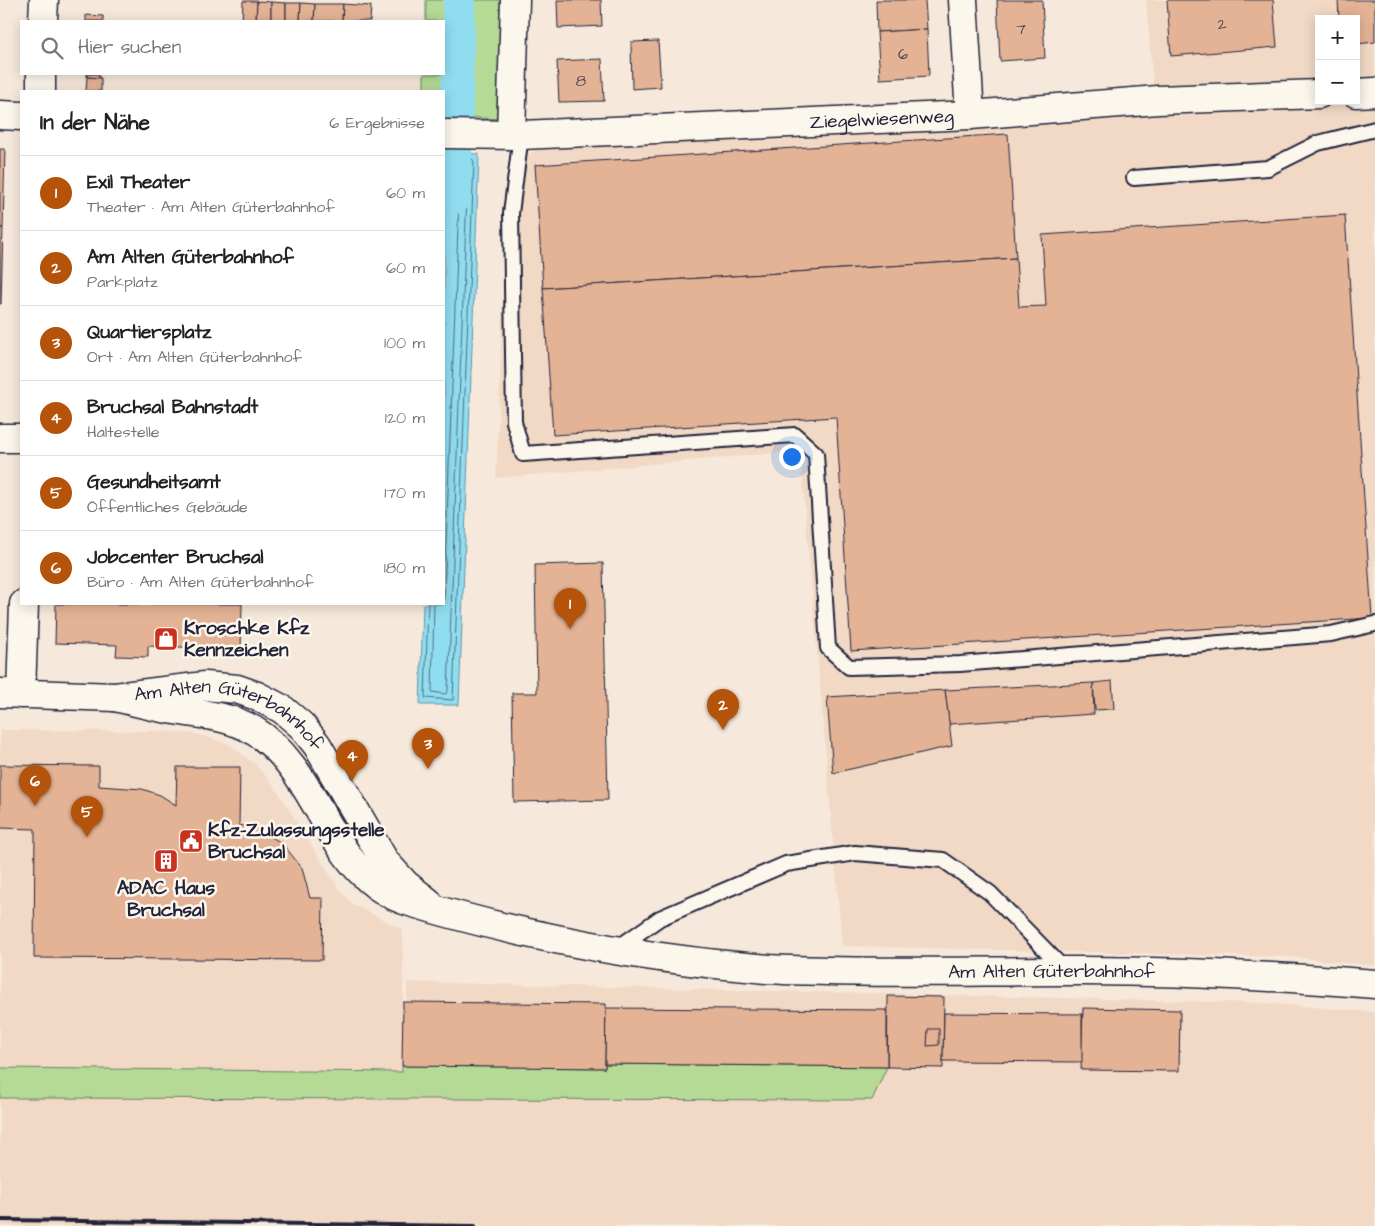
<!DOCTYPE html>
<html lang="de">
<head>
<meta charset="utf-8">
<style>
	body { margin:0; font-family:"Architects Daughter",sans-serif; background:#f6f6f6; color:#222 }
	.controls { position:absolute; right:15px; top:15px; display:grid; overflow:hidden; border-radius:0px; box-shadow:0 2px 12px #0003 }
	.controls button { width:45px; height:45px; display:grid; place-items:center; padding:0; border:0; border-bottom:1px solid #e0e0e0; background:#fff; color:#222; font:25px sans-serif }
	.you { position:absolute; left:791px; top:456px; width:18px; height:18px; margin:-12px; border:4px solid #fff; border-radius:50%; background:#1a73e8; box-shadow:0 0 0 8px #1a73e833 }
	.badge { display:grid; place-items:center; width:32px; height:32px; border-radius:50%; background:#b45309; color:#fff; font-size:16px; font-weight:700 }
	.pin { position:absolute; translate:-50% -41px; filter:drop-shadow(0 1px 2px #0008) }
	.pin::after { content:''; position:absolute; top:26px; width:18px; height:15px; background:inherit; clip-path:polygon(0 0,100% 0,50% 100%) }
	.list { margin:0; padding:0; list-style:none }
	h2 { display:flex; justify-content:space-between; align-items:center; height:65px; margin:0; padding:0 20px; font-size:21px }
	h2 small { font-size:16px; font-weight:400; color:#767676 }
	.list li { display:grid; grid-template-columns:32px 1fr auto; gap:15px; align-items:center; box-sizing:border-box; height:75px; padding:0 20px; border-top:1px solid #e0e0e0 }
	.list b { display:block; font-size:19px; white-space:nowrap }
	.list p { margin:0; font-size:16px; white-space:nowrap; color:#767676 }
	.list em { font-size:16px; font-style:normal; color:#767676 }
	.icon { flex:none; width:28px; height:28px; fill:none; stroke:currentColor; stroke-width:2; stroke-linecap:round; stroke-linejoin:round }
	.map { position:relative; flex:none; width:1375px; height:1226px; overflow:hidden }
	.search { position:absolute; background:#fff; box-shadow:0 2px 12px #0003; left:20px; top:20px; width:425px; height:55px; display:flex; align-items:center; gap:12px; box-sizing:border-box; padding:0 18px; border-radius:0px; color:#767676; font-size:19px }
	.panel { position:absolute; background:#fff; box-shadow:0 2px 12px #0003; left:20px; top:90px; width:425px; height:515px; border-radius:0px }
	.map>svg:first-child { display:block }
	.built { fill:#f1d9c6; fill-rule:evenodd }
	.green { fill:#b4da95; stroke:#6b7e68 }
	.water { fill:#90ddef; stroke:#6492a7 }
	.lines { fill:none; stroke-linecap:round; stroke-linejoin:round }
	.shore { stroke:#4e6d83; stroke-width:1 }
	.canal { stroke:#90ddef; stroke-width:32 }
	.building { fill:#e4b395; stroke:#22223b }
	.service-casing { stroke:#22223b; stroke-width:18 }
	.minor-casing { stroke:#22223b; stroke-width:31 }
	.service { stroke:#fbf7ec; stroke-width:14 }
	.minor { stroke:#fbf7ec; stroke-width:28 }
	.rail { stroke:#22223b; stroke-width:4 }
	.labels { text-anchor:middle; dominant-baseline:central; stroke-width:5; stroke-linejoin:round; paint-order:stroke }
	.number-label { font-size:16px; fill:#524652 }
	.street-label { font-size:19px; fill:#22223b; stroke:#fbf7ec }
	.poi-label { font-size:19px; font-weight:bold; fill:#22223b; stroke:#fbf7ec; text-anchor:start }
</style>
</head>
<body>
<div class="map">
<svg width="1375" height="1226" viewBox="0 0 1375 1226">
	<rect width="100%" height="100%" fill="#f6e9db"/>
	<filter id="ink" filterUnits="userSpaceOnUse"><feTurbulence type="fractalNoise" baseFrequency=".02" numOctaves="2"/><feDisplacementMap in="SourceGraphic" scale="10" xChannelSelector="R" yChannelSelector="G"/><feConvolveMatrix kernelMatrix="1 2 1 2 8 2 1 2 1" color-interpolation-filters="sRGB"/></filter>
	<g filter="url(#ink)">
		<g class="built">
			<path d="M1146,0H1375V966L1290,957L842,946L800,451L496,478L508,173L536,149L1155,109ZM1319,19H1356V101H1319Z"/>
			<path d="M0,730L159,731L196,734L229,744L256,765L275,787L339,889L353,904L403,930V1072L0,1068Z"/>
			<path d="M407,982L1263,1003L1375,1012V1226H0V1098L406,1099Z"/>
		</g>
		<g class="green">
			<path d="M426,0H504L501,119L444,116V91H424V74H444V21H426Z"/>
			<path d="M605,1064L887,1067L872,1100L0,1098V1068L402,1072V1066L605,1068Z"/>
		</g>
		<path class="water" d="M444,153L479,154L459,705H420L423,604H444Z"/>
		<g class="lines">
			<g class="shore">
				<path d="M444,172H458L460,175L444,597"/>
				<path d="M428,604L425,698L453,700L474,161L472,159L444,158"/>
				<path d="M434,604L432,692L446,694L448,691L468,167L465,165L444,164"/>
			</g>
			<path class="canal" d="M455,198L459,0"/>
		</g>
		<g class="building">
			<path d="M557,0H601L602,26L558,28Z"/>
			<path d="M876,0H925L927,29L877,32Z"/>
			<path d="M997,0H1042L1045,58L1000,61Z"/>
			<path d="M1167,0H1273L1277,47L1171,56Z"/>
			<path d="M1338,0H1375V42L1356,44V19H1339Z"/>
			<path d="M243,1H257L256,21H242Z"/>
			<path d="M257,1L271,2V21H256Z"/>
			<path d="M271,2L286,3V21H271Z"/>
			<path d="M286,3H301L300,21H286Z"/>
			<path d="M301,3L315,4L314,21H300Z"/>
			<path d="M315,4H343L342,21H314Z"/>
			<path d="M343,4L371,6L370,21H342Z"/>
			<path d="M86,15L103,16V21H86Z"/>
			<path d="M927,29L929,76L880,79L877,32Z"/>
			<path d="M658,41L661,87L632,89L631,42Z"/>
			<path d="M602,59L604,101L559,102L557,61Z"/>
			<path d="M87,74H99V78L87,77Z"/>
			<path d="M87,77L101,78V91H86Z"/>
			<path d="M1008,134L1016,258L543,288L535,165Z"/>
			<path d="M0,149H5L3,228H0Z"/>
			<path d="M1345,215L1372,618L851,651L836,417L553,435L543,288L1016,258L1019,307L1046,306L1042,235Z"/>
			<path d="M0,228H3L1,304H0Z"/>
			<path d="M603,563L608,800L514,802L512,693H537L535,565Z"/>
			<path d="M56,604H242L241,649L148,646V657L116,656L117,645L55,643Z"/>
			<path d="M1112,681L1114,709L1095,710L1093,683Z"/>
			<path d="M1093,683L1094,714L949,724L945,690Z"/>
			<path d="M945,690L952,746L833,773L827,697Z"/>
			<path d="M0,765L99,766V786L142,789L160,795L176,805L177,767H240L239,825L255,828L282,843L302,868L310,898H323L322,960L34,958L35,829L0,828Z"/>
			<path d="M888,996L944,997L943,1068L887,1067Z"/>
			<path d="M403,1002L606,1004L605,1068L402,1066Z"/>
			<path d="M606,1008L887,1010V1067L605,1064Z"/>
			<path d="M1083,1008L1180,1010L1179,1071L1081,1070Z"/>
			<path d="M944,1013L1082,1014V1062L943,1061Z"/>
			<path d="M928,1029H939V1045L927,1046Z"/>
		</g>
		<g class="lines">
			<defs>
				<g id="service">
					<path d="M521,135L511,213L514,422L523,454L795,435L816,454L828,648L849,667L960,664L1331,634L1375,624"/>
					<path d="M1134,178L1268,168L1318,143L1375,129"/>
					<path d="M616,949L660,918L786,864L855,853L943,860L990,893L1065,970"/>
				</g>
				<g id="minor">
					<path d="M963,0L970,115"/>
					<path d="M43,21L44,0"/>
					<path d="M41,91V74"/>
					<path d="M1356,93L1375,92"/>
					<path d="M0,115L21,116"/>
					<path id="s1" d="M444,134L521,135L970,115L1158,100L1319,94"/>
					<path d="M511,135L515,0"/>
					<path d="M0,438H21"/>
					<path id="s2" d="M0,693L115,697L205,686L237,689L257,696L282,709L301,725L317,745L385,862L405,884L428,902"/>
					<path d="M21,694L24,604"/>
					<path id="s3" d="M115,697C133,701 151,706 168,709C198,714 227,715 253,730C323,772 326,877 410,902C522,936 640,958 757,968C781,971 807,970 831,971C909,973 985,971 1063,971C1167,970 1271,976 1375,984"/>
				</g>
			</defs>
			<use href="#service" class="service-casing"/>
			<use href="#minor" class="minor-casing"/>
			<use href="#service" class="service"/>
			<use href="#minor" class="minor"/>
			<path class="rail" d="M0,1220L475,1226"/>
		</g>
	</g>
	<defs>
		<symbol id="shop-square" viewBox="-11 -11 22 22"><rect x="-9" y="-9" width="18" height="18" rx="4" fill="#c8321e" stroke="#fbf7ec"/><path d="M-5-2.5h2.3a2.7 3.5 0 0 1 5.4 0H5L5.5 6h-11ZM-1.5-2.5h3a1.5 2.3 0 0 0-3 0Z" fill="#fff"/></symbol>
		<symbol id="civic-square" viewBox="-11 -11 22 22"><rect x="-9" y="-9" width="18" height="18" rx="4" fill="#c8321e" stroke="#fbf7ec"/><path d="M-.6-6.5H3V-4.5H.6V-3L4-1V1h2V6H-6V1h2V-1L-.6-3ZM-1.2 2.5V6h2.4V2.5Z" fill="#fff"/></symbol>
		<symbol id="building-square" viewBox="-11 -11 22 22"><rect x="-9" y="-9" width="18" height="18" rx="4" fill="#c8321e" stroke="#fbf7ec"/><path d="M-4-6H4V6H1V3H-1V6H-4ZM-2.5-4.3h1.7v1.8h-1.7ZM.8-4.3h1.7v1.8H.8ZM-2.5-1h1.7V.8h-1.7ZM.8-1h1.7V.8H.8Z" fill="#fff"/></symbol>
	</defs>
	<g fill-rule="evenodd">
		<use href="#shop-square" x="152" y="625" width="28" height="28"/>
		<use href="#civic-square" x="177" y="827" width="28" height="28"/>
		<use href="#building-square" x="152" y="847" width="28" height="28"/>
	</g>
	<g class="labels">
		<g class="number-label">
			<text x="1222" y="24">2</text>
			<text x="1021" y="29">7</text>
			<text x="903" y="54">6</text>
			<text x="581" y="81">8</text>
		</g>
		<g class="street-label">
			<text stroke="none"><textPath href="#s1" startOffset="438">Ziegelwiesenweg</textPath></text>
			<text stroke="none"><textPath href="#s2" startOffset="238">Am Alten Güterbahnhof</textPath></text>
			<text stroke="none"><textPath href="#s3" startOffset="1029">Am Alten Güterbahnhof</textPath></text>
		</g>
		<g class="poi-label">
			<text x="184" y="628">Kroschke Kfz<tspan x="184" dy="22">Kennzeichen</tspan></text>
			<text x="208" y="830">Kfz-Zulassungsstelle<tspan x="208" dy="22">Bruchsal</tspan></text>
			<text x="166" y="888" text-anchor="middle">ADAC Haus<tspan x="166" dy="22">Bruchsal</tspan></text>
		</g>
	</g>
</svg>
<div class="controls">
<button>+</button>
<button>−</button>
</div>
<div class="you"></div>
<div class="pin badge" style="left:570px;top:629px">1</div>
<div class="pin badge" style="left:723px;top:730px">2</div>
<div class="pin badge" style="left:428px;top:769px">3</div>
<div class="pin badge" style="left:352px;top:781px">4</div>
<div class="pin badge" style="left:87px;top:837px">5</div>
<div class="pin badge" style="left:35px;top:806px">6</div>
<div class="search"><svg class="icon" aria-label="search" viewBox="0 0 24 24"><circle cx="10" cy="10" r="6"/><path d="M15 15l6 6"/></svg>Hier suchen</div>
<section class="panel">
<h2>In der Nähe<small>6 Ergebnisse</small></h2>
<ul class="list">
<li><span class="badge">1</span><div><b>Exil Theater</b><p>Theater · Am Alten Güterbahnhof</p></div><em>60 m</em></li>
<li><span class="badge">2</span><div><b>Am Alten Güterbahnhof</b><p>Parkplatz</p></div><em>60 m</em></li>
<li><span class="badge">3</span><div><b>Quartiersplatz</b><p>Ort · Am Alten Güterbahnhof</p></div><em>100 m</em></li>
<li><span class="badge">4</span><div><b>Bruchsal Bahnstadt</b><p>Haltestelle</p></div><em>120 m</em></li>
<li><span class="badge">5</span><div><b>Gesundheitsamt</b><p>Öffentliches Gebäude</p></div><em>170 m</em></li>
<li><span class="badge">6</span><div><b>Jobcenter Bruchsal</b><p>Büro · Am Alten Güterbahnhof</p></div><em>180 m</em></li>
</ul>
</section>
</div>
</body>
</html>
